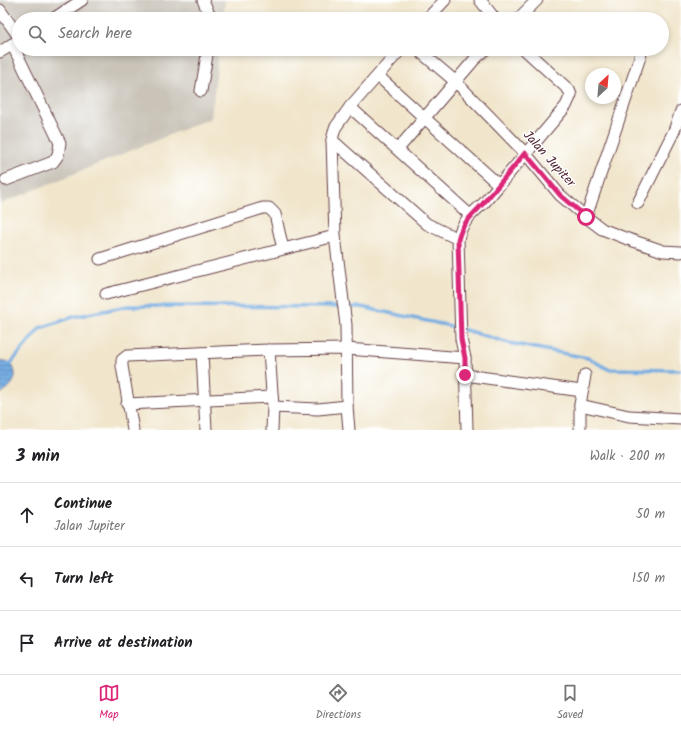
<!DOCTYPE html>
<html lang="en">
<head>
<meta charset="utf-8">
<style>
	body { margin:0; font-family:Kalam,sans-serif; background:#f2f2f2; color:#202124 }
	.compass { position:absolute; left:585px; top:68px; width:36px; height:36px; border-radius:50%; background:#fff; box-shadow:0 2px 6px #0003; rotate:26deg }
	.stop { position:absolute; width:12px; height:12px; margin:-9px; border:3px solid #db2777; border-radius:50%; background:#fff }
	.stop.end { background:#db2777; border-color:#fff; box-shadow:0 1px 4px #0008 }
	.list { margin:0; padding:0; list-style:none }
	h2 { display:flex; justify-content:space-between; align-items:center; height:52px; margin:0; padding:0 16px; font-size:17px }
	h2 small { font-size:13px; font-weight:400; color:#757577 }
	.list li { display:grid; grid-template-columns:26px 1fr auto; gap:12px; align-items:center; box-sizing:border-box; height:64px; padding:0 16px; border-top:1px solid #e0e0e0 }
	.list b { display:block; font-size:15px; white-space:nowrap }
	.list p { margin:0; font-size:13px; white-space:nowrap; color:#757577 }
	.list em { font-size:13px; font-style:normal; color:#757577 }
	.icon { flex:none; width:22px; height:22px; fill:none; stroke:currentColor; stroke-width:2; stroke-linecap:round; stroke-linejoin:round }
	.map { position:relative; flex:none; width:681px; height:430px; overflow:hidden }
	.search { position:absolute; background:#fff; box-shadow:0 2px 6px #0003; left:12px; right:12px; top:12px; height:44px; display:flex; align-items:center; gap:10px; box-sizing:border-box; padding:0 14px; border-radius:22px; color:#757577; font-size:15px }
	.sheet { height:244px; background:#fff }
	nav { display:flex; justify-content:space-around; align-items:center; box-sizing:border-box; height:56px; border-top:1px solid #e0e0e0; background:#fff; font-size:11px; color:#757577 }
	nav a { display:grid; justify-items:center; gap:2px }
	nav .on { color:#db2777 }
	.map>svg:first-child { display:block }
	.industrial { fill:#c9c3b8 }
	.water { fill:url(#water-rules); stroke:#5e6686 }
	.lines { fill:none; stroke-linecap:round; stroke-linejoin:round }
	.stream { stroke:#72ace2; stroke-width:3.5 }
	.minor-casing { stroke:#633d43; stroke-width:13 }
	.minor { stroke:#fff; stroke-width:11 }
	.route { stroke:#db2777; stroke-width:5 }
	.labels { text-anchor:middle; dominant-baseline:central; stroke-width:3; stroke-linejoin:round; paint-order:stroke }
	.street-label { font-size:13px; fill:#4a1f2b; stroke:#fff }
</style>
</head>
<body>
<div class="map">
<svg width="681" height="430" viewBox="0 0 681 430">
	<defs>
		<pattern id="water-rules" width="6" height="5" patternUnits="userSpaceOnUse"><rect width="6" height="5" fill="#72ace2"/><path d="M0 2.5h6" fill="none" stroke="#608bb7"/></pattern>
	</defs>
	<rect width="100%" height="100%" fill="#fff"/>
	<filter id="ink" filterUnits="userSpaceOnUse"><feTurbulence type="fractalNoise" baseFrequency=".025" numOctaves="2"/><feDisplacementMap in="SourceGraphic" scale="8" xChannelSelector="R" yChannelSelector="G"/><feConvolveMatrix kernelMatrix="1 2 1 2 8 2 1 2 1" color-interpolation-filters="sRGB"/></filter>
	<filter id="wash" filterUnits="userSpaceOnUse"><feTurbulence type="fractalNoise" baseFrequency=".012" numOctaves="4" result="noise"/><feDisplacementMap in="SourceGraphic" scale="16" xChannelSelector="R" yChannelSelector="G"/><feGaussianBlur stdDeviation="0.9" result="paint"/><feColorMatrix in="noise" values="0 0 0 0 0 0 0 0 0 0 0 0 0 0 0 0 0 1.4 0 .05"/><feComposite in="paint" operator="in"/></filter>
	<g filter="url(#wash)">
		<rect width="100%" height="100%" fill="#f1e6cc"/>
		<path class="industrial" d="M0,0H225L223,19H19V49H219L211,118L0,204Z"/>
		<path class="water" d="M0,360L11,363C20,377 13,386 0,394Z"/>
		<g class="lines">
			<path class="stream" d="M11,363L40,328L73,317L128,306L361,307L455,327L509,343L588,358L608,369L681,370"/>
		</g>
	</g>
	<g filter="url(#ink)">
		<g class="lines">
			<defs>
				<g id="minor">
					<path d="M203,0L211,19"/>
					<path d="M480,0L495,19"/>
					<path d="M0,10L19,37"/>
					<path d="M53,19L82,0"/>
					<path d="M427,19L445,0"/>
					<path d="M518,19L537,0"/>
					<path d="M417,49L456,82L525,153L560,195L586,217L602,229L625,238L663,251L681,252"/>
					<path d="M0,52L18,41"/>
					<path d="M378,76L499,185"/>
					<path d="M201,91L208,49"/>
					<path d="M350,107L470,215"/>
					<path d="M332,140L427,224L458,239"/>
					<path d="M398,149L474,60L486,49"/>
					<path d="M6,180L53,162L58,155L60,143L12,44"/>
					<path d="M638,203L674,131L681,111"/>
					<path d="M586,217L641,54"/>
					<path d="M100,259L263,208H269L275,214L283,249"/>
					<path d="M106,294L335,236"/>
					<path d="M269,350L273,407L272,430"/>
					<path d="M202,353L206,430"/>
					<path d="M465,375L582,391"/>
					<path d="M127,404L272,397"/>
					<path d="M580,405L629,416L681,419"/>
					<path d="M273,407L318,409L347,406"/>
					<path d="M133,430L122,366V360L127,356L269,350L347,349L465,358"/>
					<path d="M349,430L347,406L346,325L335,236L332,140L335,128L350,107L401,49"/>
					<path d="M467,430L465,358L461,339L458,239C461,223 472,213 484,203L566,106L571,95L569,90L524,49"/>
					<path d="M580,430V405L585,375"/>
				</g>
			</defs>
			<use href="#minor" class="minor-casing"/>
			<use href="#minor" class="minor"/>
		</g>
	</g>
	<g class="lines" filter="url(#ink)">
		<path class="route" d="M465,375V358L461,339L458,240C462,221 475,214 486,200C499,185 512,169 525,153L560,195L586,217"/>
	</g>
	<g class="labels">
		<g class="street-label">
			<text transform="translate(549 159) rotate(48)">Jalan Jupiter</text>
		</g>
	</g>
</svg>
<svg class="compass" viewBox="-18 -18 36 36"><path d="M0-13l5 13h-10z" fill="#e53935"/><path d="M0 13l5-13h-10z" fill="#757577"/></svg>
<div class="stop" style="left:586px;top:217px"></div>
<div class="stop end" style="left:465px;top:375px"></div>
<div class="search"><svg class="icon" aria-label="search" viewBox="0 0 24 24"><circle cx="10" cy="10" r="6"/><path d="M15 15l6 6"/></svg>Search here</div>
</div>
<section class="sheet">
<h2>3 min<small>Walk · 200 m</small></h2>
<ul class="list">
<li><svg class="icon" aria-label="ahead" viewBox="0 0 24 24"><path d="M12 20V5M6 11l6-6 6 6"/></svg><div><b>Continue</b><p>Jalan Jupiter</p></div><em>50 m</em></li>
<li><svg class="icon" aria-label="left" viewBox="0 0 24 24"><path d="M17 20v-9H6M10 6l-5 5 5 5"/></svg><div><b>Turn left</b></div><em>150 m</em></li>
<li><svg class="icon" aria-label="arrive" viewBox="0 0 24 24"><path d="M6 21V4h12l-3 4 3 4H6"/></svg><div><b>Arrive at destination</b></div></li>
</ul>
</section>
<nav>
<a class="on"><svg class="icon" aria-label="map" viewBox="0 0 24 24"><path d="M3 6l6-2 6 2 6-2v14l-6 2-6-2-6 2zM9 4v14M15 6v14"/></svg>Map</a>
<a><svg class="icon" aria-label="directions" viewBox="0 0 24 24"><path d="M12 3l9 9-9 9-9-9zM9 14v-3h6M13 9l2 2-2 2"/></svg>Directions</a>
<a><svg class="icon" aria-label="saved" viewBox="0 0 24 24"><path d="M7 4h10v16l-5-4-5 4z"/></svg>Saved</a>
</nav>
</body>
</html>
